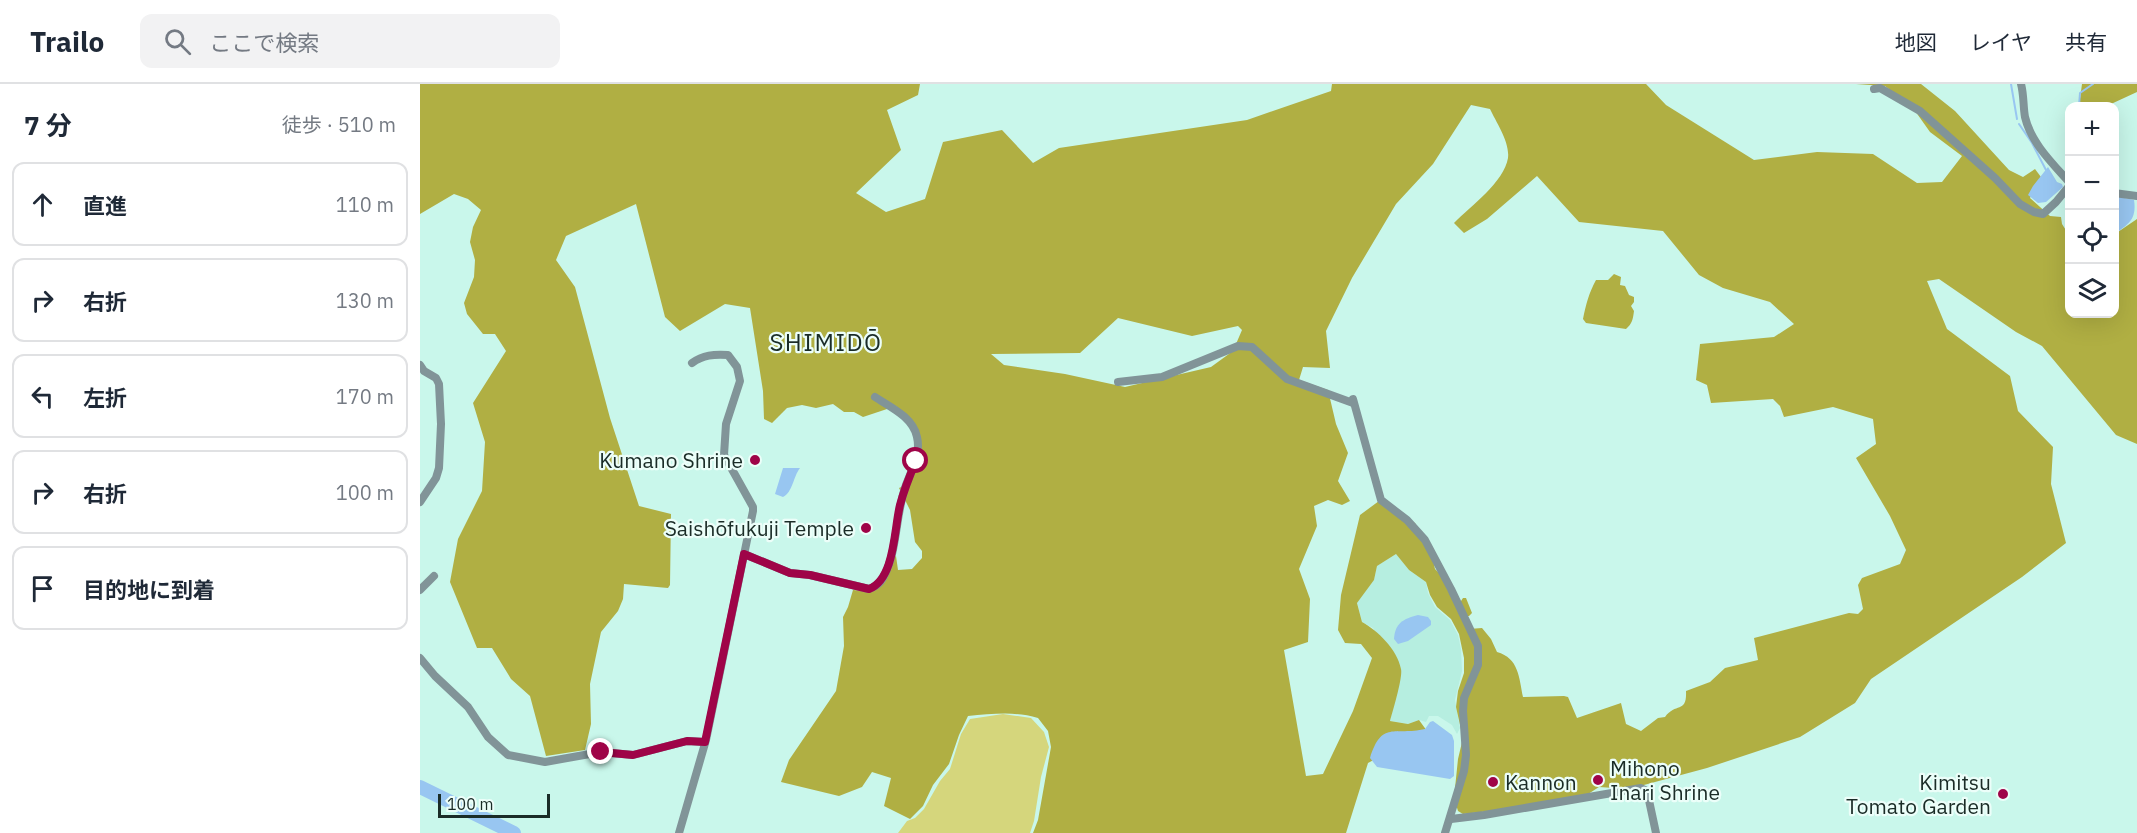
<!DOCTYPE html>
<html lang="ja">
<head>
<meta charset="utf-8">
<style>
	body { margin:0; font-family:"IBM Plex Sans","Noto Sans JP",sans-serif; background:#f2f2f3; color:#1f2937 }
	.controls { position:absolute; right:18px; top:18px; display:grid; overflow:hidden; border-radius:12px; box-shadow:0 6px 24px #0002 }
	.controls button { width:54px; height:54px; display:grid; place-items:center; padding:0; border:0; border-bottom:2px solid #e0e1e3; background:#fff; color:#1f2937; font:30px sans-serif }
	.scale { position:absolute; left:18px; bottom:15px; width:112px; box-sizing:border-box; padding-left:6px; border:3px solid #1a2c27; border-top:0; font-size:16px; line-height:21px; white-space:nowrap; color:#1a2c27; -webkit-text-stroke:4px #ecfef9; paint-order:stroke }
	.stop { position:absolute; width:18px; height:18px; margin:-14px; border:4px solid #9f0448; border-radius:50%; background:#fff }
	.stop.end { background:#9f0448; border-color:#fff; box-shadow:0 2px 6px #0008 }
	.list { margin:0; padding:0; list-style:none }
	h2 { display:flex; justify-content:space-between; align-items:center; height:78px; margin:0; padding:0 24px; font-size:26px }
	h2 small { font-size:20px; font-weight:400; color:#747a83 }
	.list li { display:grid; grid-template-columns:39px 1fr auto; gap:18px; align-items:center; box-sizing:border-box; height:84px; margin:0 12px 12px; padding:0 12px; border:2px solid #e0e1e3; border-radius:12px }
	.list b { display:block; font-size:22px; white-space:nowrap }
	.list em { font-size:20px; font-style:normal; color:#747a83 }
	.icon { flex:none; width:33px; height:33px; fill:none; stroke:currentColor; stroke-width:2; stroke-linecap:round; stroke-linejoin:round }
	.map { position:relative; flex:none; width:1717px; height:749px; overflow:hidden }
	header { display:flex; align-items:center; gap:36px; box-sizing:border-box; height:84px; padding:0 30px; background:#fff; border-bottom:2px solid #e0e1e3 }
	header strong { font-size:28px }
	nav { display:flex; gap:33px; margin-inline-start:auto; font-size:21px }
	.search { width:420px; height:54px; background:#f2f2f3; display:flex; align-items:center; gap:15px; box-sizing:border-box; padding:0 21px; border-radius:12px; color:#747a83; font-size:22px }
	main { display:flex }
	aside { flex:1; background:#fff }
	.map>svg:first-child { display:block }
	.built { fill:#b6eee0 }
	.green { fill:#d5d67c }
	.forest { fill:#b0af43; fill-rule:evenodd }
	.water { fill:#98c6f1 }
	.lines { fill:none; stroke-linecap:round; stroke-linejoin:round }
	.stream { stroke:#98c6f1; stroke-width:2 }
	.river { stroke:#98c6f1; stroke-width:14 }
	.minor { stroke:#819498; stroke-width:8 }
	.route { stroke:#9f0448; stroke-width:8 }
	.poi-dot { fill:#9f0448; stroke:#ecfef9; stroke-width:2 }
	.labels { text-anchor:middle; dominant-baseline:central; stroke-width:4.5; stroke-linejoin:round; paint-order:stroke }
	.poi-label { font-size:21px; fill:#1a2c27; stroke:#ecfef9; text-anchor:end }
	.quarter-label { font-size:24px; letter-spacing:1.5px; fill:#1a2c27; stroke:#ecfef9 }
</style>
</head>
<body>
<header>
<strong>Trailo</strong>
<div class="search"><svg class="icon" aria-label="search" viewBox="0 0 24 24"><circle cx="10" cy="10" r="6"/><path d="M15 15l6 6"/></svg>ここで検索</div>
<nav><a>地図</a><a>レイヤ</a><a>共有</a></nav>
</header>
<main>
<aside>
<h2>7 分<small>徒歩 · 510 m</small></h2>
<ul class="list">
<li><svg class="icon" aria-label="ahead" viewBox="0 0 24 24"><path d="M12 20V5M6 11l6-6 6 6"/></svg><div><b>直進</b></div><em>110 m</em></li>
<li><svg class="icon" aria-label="right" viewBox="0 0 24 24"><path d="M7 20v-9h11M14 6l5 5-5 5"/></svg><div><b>右折</b></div><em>130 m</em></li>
<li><svg class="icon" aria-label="left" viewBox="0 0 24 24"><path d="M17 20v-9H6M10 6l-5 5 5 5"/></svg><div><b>左折</b></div><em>170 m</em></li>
<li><svg class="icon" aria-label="right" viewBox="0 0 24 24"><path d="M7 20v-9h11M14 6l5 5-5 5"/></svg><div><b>右折</b></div><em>100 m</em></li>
<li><svg class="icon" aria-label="arrive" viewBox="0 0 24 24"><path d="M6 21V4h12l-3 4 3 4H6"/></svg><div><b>目的地に到着</b></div></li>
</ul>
</aside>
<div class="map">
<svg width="1717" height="749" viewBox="0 0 1717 749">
	<rect width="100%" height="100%" fill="#c9f7eb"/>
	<path class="built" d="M976,470L989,486L1006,498L1008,509L1015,523L1030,536L1038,551L1041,565L1042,587L1035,616L1040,644L1037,650L1032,641L1018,632H1009L1006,638L999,636L988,640L970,637L981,585L953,544L942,538L937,518L954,496L957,482Z"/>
	<path class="green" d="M583,630L611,634L624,648L629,663L621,693L614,737L610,749H478L487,737L495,734L504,725L520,697L530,685L541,650L550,635Z"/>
	<g class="forest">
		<path d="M0,0H500L498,11L467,26L481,66L436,109L466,128L505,115L523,58L582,46L613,79L639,64L827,36L911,7L912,0H1226L1246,21L1334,76L1397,68L1453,70L1497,99L1522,98L1542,72L1510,48L1493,24L1465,2L1436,0H1501L1535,27L1589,86L1603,93L1615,85L1621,93L1610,114L1630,132L1641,133L1642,140L1649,151L1650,230H1694L1695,150L1717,135V360L1696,351L1622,262L1596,248L1519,195L1507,197L1527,245L1590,292L1598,327L1633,363L1631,400L1646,459L1602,493L1451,595L1435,619L1380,653L1287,684L1209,705L1179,703L1165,712L1088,725L1043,730L1038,727L1034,714L1038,675L1043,654L1036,623L1038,607L1044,589V574L1039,550L1031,535L1017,523L1010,511L1006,498L989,486L976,470L957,482L954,496L937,519L942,538C958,547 977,565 981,585C983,593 973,626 970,637L988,640L999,636L1007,647L948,679L926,749H613L618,736L631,663L628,647L618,634C595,627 572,630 548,632L539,651L529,680L513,701L503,722L490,735L464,722L471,694L452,688L442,703L419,712L361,698L369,676L416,607L424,562L423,533L428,523L433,506C464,509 466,501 474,473L476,472L478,486L492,485L502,474V467L495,458L490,426L479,404C489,400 491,395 495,386C509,359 494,341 476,322L443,333L434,328H424L413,320L396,324L382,321L367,324L352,339L344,335L343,307L330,224L305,220L260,247L245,233L216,120L146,152L136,176L155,203L190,334L219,422L251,430L250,501L248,504L204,500L203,515L198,527L181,548L170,600L171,640L165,666L126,672L110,612L91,595L72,564H57L30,498L38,455L62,407L65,358L53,319L86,267L75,250H63L47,230L44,219L54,193L55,176L50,158L53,143L61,126L48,115L34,110L0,130ZM1051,21L1070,25C1076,38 1090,58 1088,74C1084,98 1051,122 1034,139L1044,149L1067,135L1117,92L1159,138L1243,147L1279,191L1303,204L1350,218L1374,240L1354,253L1280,260L1276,296L1287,301L1291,319L1353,315L1360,322L1364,333L1413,323L1453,335L1456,360L1436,374L1470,432L1486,466L1480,480L1442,494L1438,501L1443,525L1438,530L1429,529L1334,554L1338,576L1305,584L1290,598L1266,607C1267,630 1256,618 1245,633L1238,634L1221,647L1206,640L1201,619L1157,634L1148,613L1144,612L1103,613C1099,594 1099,574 1077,568L1071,555L1062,544L1049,545L1042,532H1049L1052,529L1046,514H1043L1041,517L1034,518L1021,491L1015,485L1011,468L995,439L959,417L940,431L921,511L918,546L925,559L941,560L952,574L933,627L903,690L886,692L864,566L888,558L890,515L879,485L897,442L894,422L908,416L922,421L930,417L918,397L928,369L916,340L908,306L879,296L883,283L910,284L906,247L932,194L976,120L1013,80ZM698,234L772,252L818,242L822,246L813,267L791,283L705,303L645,290L584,281L571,270L660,269Z"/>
		<path d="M1662,0H1717V8L1691,20V22H1659Z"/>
		<path d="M1194,190L1201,193L1200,201L1205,202L1209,211L1214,213V218L1211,222L1214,227C1213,235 1212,240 1206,245L1166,239L1163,235C1166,220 1169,209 1176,196H1188Z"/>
	</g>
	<g class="water">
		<path d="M1628,83L1637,98L1642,100L1643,103L1626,118L1618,119L1608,111L1613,102Z"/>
		<path d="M1695,112L1714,116C1717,136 1708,140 1695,150Z"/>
		<path d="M363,384H380C373,393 373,408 363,413L355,410Z"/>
		<path d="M998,531L1008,533L1011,537V541L988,557L978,560L974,555C975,539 983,535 998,531Z"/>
		<path d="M1013,637L1032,651L1034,657V692L1030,695L957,683L950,674C962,636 974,652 1005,645L1010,638Z"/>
	</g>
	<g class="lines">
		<g class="stream">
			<path d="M1591,0L1597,35"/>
			<path d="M1659,22L1660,9L1673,0"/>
			<path d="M1599,40L1612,59L1626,86"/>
		</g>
		<path class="river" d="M0,703L94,749"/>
		<g class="minor">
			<path d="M1601,0C1604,11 1603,22 1605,33C1611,59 1633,80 1650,99"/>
			<path d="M1454,5L1460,4L1500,27L1575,94L1600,120L1614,128L1623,130L1636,118L1650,101"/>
			<path d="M1694,109L1717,112"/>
			<path d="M0,281L4,287L16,294L19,300L21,340L19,384L16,394L0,418"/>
			<path d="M698,298L742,293L818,262L832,263L867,295L933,319"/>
			<path d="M933,315L961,416L987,436L1005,456L1031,505L1058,562V581L1044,614L1043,627L1046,671L1044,687L1025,749"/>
			<path d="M324,470L370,489L390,491L449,505C455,503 460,500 463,494C478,468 475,430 486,401C492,385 501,370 497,353C493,333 470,323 455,313"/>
			<path d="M0,506L14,492"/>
			<path d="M0,574L15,592L48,623L68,653L88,671L125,678L181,668L213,671L267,657L285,658"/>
			<path d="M1031,735L1064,731L1221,704L1227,707L1236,749"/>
			<path d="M259,749L286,656L333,427V423L304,371L306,340L320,297L317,283L308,271C294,270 283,271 272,279"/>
		</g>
	</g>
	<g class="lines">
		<path class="route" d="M181,668L213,671L267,657L285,658L324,470L370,489L390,491L449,505C475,495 474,445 480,421C484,406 490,391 496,377"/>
	</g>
	<g class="poi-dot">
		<circle cx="335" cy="376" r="6"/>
		<circle cx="446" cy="444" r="6"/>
		<circle cx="1178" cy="696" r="6"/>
		<circle cx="1073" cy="698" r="6"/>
		<circle cx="1583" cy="710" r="6"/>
	</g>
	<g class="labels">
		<g class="poi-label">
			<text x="323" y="376">Kumano Shrine</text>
			<text x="434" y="444">Saishōfukuji Temple</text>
			<text x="1190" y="684" text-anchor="start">Mihono<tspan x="1190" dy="24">Inari Shrine</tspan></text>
			<text x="1085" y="698" text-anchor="start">Kannon</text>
			<text x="1571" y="698">Kimitsu<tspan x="1571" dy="24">Tomato Garden</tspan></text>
		</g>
		<g class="quarter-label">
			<text x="406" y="258">SHIMIDŌ</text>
		</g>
	</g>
</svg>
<div class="controls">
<button>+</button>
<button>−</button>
<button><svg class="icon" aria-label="locate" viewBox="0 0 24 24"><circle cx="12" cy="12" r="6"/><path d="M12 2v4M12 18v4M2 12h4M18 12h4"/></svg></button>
<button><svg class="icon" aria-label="layers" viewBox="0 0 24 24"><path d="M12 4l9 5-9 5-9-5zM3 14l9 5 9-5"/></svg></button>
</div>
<div class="scale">100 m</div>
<div class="stop" style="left:496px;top:377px"></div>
<div class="stop end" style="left:181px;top:668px"></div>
</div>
</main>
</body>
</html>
